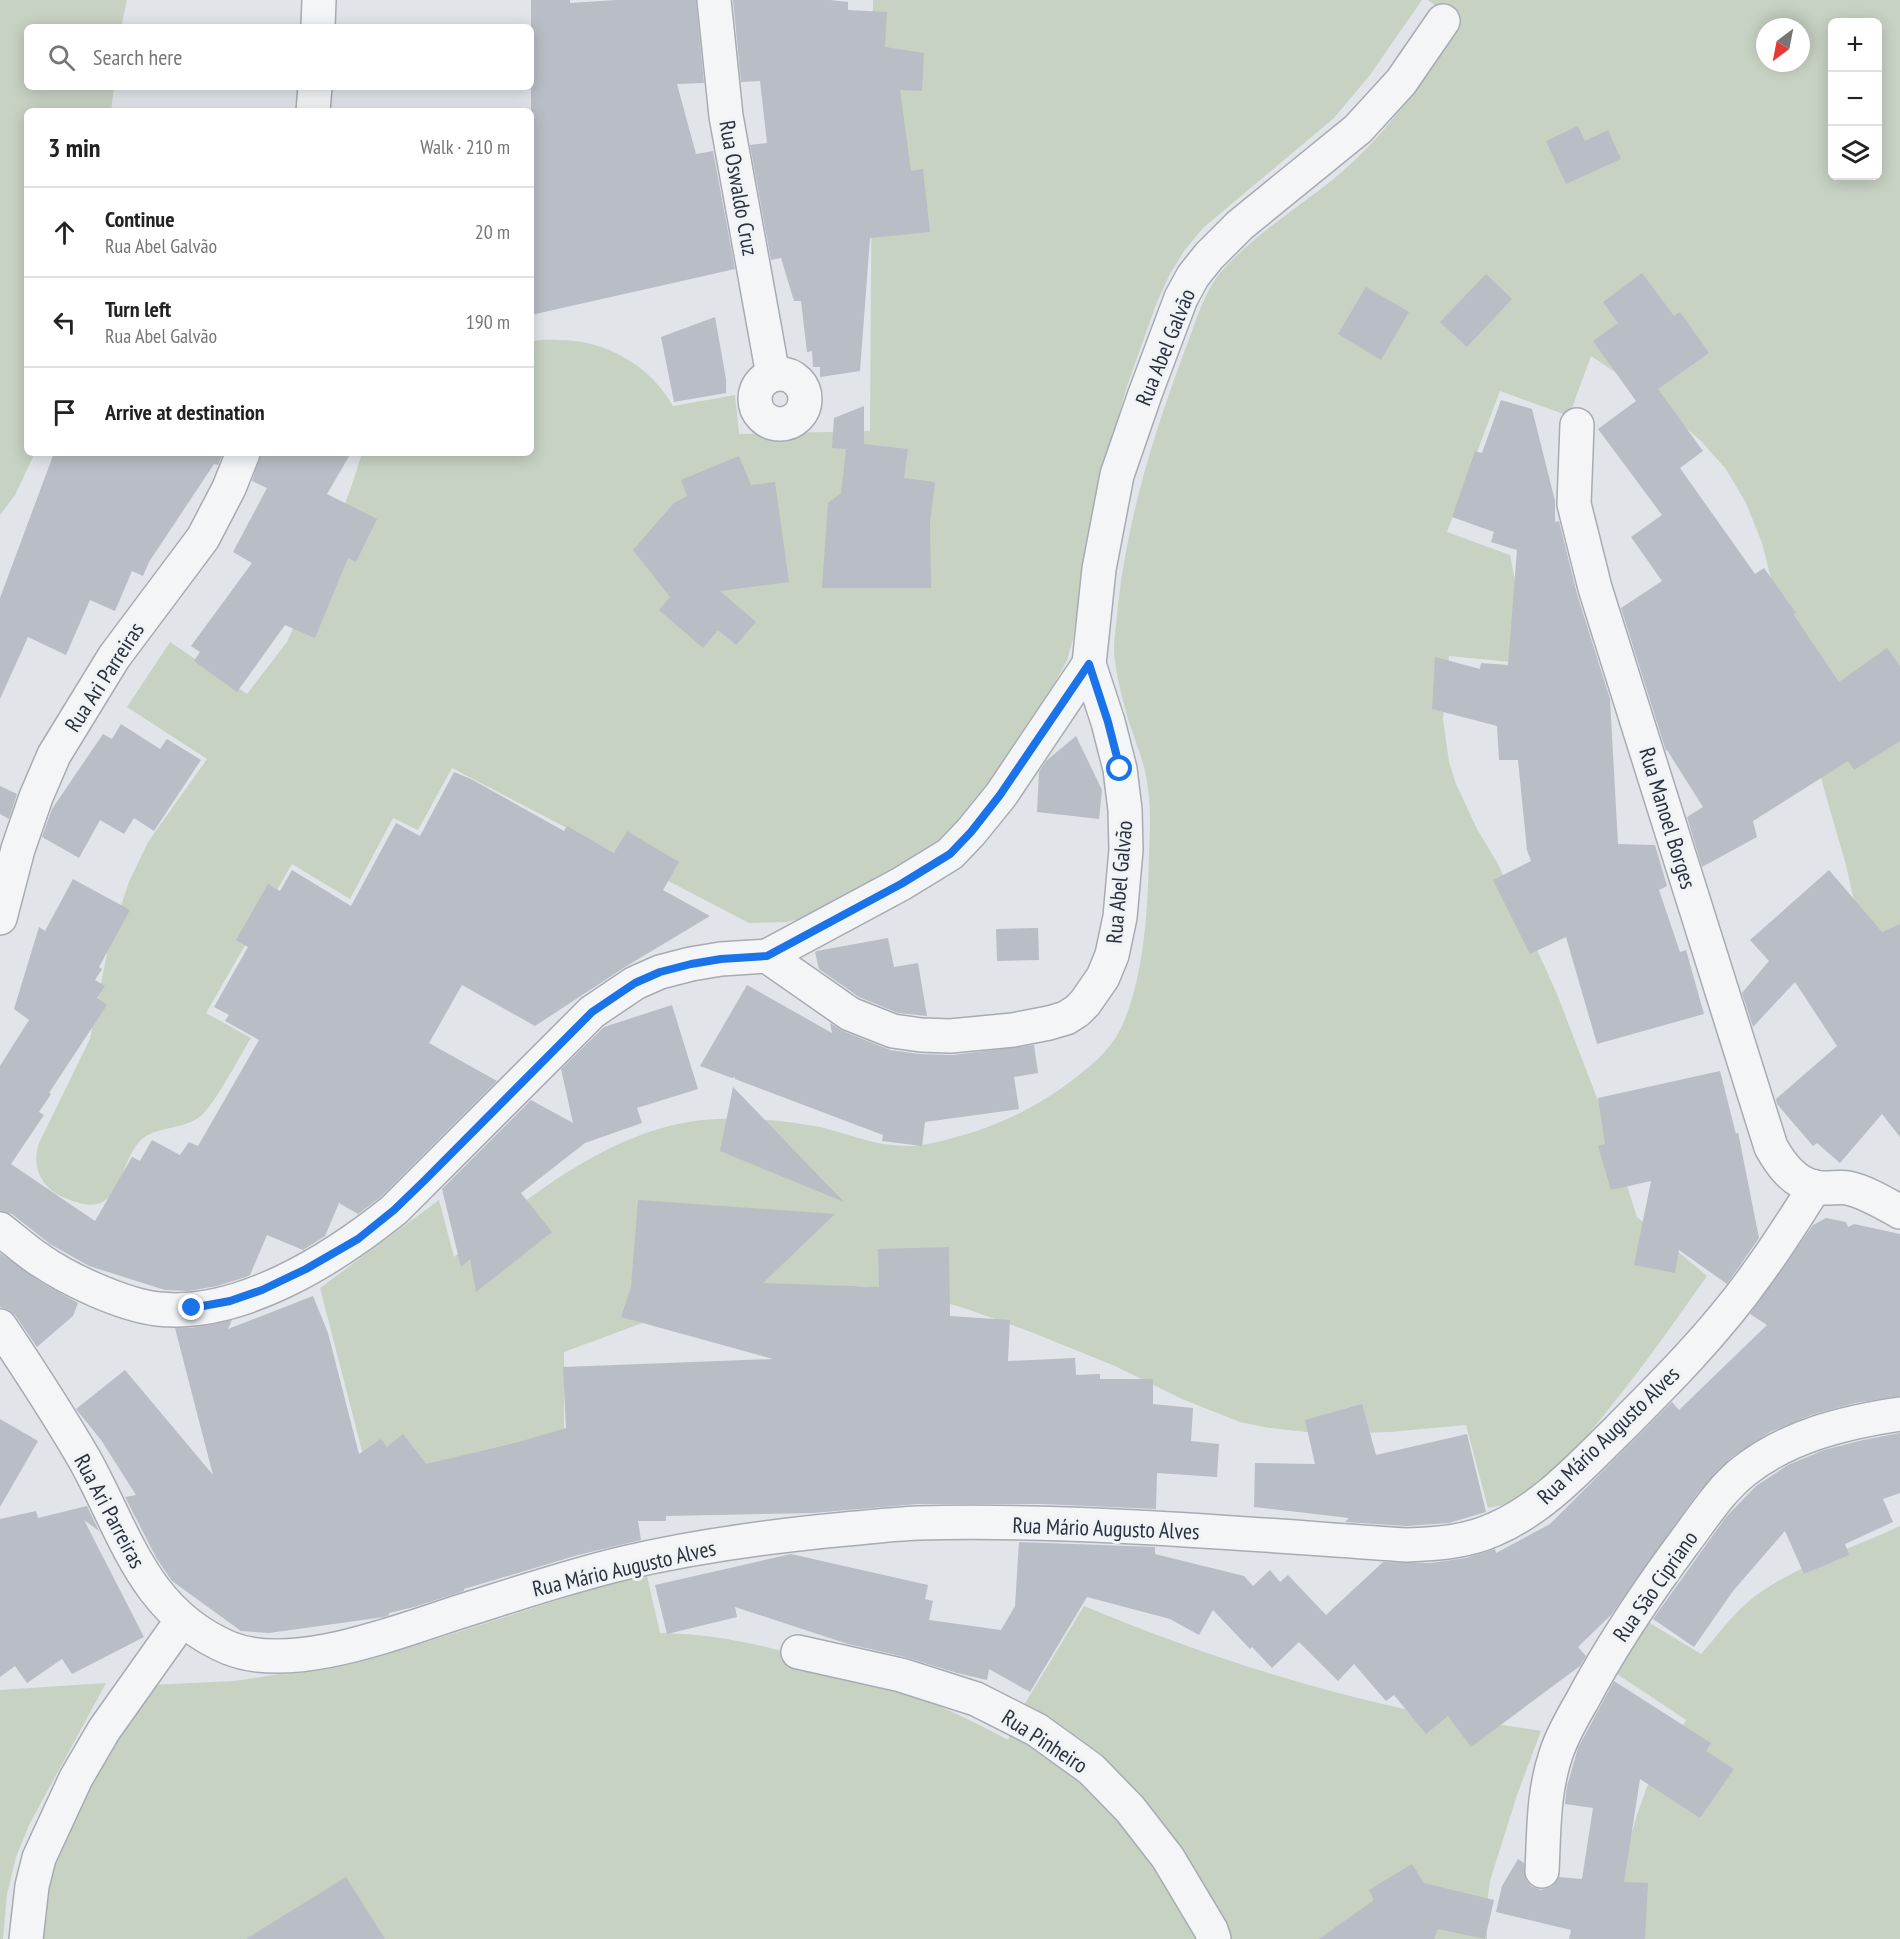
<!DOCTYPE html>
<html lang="en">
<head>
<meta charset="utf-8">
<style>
	body { margin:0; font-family:"PT Sans Narrow",sans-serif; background:#f6f6f6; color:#222 }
	.controls { position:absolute; right:18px; top:18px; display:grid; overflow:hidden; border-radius:9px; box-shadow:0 3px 15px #0003 }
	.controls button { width:54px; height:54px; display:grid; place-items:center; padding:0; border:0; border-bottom:2px solid #e0e0e0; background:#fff; color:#222; font:30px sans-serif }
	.compass { position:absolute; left:1756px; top:18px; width:54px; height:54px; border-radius:50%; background:#fff; box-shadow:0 3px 15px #0003; rotate:212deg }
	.stop { position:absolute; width:18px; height:18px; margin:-14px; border:4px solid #1a73e8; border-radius:50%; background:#fff }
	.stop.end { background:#1a73e8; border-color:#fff; box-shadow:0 2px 6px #0008 }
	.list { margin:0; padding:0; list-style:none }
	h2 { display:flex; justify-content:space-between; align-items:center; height:78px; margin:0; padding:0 24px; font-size:26px }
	h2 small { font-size:20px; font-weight:400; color:#767676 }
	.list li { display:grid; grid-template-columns:39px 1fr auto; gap:18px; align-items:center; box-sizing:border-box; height:90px; padding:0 24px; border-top:2px solid #e0e0e0 }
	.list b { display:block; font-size:22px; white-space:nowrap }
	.list p { margin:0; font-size:20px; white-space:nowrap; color:#767676 }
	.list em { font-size:20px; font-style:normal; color:#767676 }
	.icon { flex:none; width:33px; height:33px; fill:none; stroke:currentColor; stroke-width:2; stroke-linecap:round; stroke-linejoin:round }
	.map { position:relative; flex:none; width:1900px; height:1939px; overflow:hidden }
	.search { position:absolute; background:#fff; box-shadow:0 3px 15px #0003; left:24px; top:24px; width:510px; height:66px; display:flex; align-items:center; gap:15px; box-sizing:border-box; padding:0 21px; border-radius:9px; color:#767676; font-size:22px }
	.panel { position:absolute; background:#fff; box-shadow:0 3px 15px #0003; left:24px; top:108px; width:510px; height:348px; border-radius:9px }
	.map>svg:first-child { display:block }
	.green { fill:#c7d2c3; fill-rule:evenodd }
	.building { fill:#b9bdc5 }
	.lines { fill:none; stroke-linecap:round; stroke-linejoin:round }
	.street-casing { stroke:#a7abb3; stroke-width:36 }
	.street { stroke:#f3f5f7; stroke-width:33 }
	.route { stroke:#1a73e8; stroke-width:8 }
	.labels { text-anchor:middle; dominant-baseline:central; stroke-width:6; stroke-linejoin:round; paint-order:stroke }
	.street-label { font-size:22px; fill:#2b323f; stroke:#f0f3f6 }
</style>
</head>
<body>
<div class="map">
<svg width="1900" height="1939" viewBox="0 0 1900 1939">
	<rect width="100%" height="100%" fill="#e1e4e9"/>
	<g class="green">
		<path d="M0,0H127L121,27H27V87H114L111,111H27V453H35L15,495L0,515Z"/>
		<path d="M873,0H1422L1370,75L1334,118L1203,228L1184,251L1170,274L1157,302L1127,386L1099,487L1086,553L1073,639L1067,660L1052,688L984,794L938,847L803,918L787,922L749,923L452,768L418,830L393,818L350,899L292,864L206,1013L251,1038C240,1055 213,1109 198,1118C183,1128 162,1127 146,1136C118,1154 125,1216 79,1203C69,1200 58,1196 50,1189C37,1177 33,1160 39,1143L90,1039L110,938L129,882L148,842L207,759L127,707L170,642L247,694L287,642L323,561L352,485L362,453H531V342C539,339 550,340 559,340C605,340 650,365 673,406L735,395L739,434L870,431Z"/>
		<path d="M1428,0H1900V1065L1864,946L1846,865L1824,789L1762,543L1746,503L1726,469L1701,441L1646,393L1591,356L1569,416L1500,391L1447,532L1510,555L1531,664L1449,656L1443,719L1449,762L1456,784L1477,829L1498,864L1557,994L1607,1124L1637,1217L1707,1276C1671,1327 1635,1378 1595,1426C1577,1447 1553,1476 1531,1492C1518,1501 1503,1505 1488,1508L1466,1425L1390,1432L1326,1434L1269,1428L1240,1422L1182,1399L1115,1366L1031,1332L967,1309L912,1293L865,1286L779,1290L656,1318L564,1352V1444L370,1482L320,1288L439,1200L454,1257C529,1197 616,1123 717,1119C751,1117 787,1121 820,1127C845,1133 868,1143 893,1145C913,1148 930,1144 949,1139C996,1127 1037,1108 1075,1078C1092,1065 1110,1050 1120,1030C1144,981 1148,909 1149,855C1150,833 1151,810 1148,789C1146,767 1137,746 1130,725C1123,701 1116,677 1114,652C1114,636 1117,620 1118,605C1128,516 1154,433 1185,350C1195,325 1203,294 1220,273C1256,232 1302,206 1343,171C1391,129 1426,76 1460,24ZM1832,22H1878V176H1832ZM1765,27H1801V63H1765Z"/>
		<path d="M1900,1526V1939H1600L1637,1815L1647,1787L1686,1720L1617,1674L1648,1622L1701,1654C1718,1635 1734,1612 1754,1597C1795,1566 1853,1548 1900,1526Z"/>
		<path d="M646,1572L660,1633C727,1634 780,1649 843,1670C900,1689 956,1711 1008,1740L1024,1705L1084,1606C1192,1651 1304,1688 1419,1712C1459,1720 1500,1724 1541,1731L1517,1795L1490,1881L1486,1911L1487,1939H35L48,1871L102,1764L149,1685L234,1681L349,1664L430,1641Z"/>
		<path d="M106,1683L29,1825L16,1857L7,1894L3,1939H0V1690Z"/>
	</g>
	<g class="building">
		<path d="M531,0H570V3L617,0H696L704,83L677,84L696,154L713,151L735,269L531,315Z"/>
		<path d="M733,0H830L848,2V10L887,12L885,47L924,53L922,91L900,90L911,171L923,169L930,232L870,238L860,371L820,377V367H813L812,351L807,352L801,301H794L781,258L771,260L750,145L767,143L760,81L741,82Z"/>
		<path d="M1578,126L1585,141L1608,130L1621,159L1566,184L1546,141Z"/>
		<path d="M1642,273L1674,316L1680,312L1709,353L1658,389L1703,451L1680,468L1755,574L1764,568L1796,613L1793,614L1839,682L1887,648L1900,666V741L1854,770L1848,761L1753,821L1757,837L1702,867L1687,817L1703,807L1667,750L1666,751L1621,608L1662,581L1631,537L1662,515L1598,429L1636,401L1593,341L1618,323L1603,302Z"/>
		<path d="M1486,274L1512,299L1467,347L1440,322Z"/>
		<path d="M1366,287L1409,312L1381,360L1338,334Z"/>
		<path d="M715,317L726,379V393L674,402L661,337Z"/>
		<path d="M1501,400L1532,409L1555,501V522L1559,521L1577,594L1610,699L1618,844L1655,845L1667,886L1659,890L1680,952L1686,950L1704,1014L1597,1044L1566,937L1530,954L1493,880L1531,861L1527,850L1518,760H1499L1497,726L1432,709L1435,657L1480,669L1481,663L1508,665L1517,550L1491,542L1494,532L1452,517L1475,451L1482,453Z"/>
		<path d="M864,406V444L908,449L904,478L935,482L930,522L931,588H822L828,503L841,493L846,449L832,448L834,418Z"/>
		<path d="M54,453H223L218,465L214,464L149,562L143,576L132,571L115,611L90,600L66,655L28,637L0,699V598Z"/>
		<path d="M261,453H351L327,494L377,519L356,562L348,558L315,638L285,625L237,692L194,661L200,652L191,646L252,563L233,552L267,488L252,481Z"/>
		<path d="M739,456L751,485L775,482L789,582L720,591L756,622L736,645L718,630L703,648L659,610L670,597L633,550L674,503L687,496L681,480Z"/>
		<path d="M121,724L160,749L167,739L201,760L154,831L134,818L124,834L100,820L79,858L42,837L52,809L103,734L112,739Z"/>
		<path d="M1076,736L1102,790L1099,819L1037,812L1039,772L1046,761Z"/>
		<path d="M454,772L471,779L564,831L567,826L614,853L627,831L679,862L663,890L710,916L625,967L535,1026L462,985L429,1043L497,1081L382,1196L358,1214L339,1203L325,1236L303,1250L267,1235L250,1275L246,1277L217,1286L188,1291L165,1290L89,1266L50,1244L12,1214L0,1211V1066L29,1020L14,1009L39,927L45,931L73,879L130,910L99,967L102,969L95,980L105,986L97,998L107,1005L49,1093L51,1094L39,1112L44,1115L11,1164L95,1221L132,1157L140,1161L152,1140L180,1155L189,1142L198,1146L259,1040L225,1021L229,1015L214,1007L248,947L236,940L268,884L280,891L292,870L351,906L396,823L420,836Z"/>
		<path d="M0,786L17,794L9,819L0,814Z"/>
		<path d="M1829,870L1882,932L1900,924V1137L1882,1114L1840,1163L1817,1143L1813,1146L1777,1104L1776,1099L1837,1046L1795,982L1753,1027L1742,993L1769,961L1750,940Z"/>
		<path d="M1038,928L1039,960L997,961L996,929Z"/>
		<path d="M888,938L894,967L918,963L927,1016L898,1013L859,997L819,969L815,952L817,951Z"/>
		<path d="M747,985L832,1033L830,1023L843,1031L890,1050L920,1054L952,1055L1034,1045L1038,1073L1014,1077L1019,1109L925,1122L922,1146L882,1141L883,1135L735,1079V1077L732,1078L700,1066Z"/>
		<path d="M672,1005L698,1089L637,1108L642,1123L585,1143L521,1193L552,1232L476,1292L470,1259L461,1267L442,1189L531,1100L573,1123L561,1069L604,1027Z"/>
		<path d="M1720,1071L1736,1134L1738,1132L1759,1238L1727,1284L1679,1250L1675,1273L1634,1265L1651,1181L1611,1190L1598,1146L1605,1144L1598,1098Z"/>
		<path d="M733,1087L844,1202L720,1151Z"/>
		<path d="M638,1200L835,1214L763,1283L879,1287L878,1249L949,1247L950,1316L1010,1320L1008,1361L1075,1358L1076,1375L1100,1374V1379H1153V1404L1193,1408L1191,1441L1219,1444L1217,1477L1157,1473L1156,1509L1041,1504H918L813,1513L666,1516V1521H638L641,1540L578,1555L464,1589V1591L414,1607L389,1613V1615L384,1617L269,1633L241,1631L172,1581L157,1559L125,1497L136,1495L101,1440L76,1409L125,1370L213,1475L175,1328H192L232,1320L228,1329L313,1296L328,1333L359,1454L381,1439L387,1447L403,1434L426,1464L519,1442L566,1428L563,1367L773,1359L621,1317L631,1287Z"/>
		<path d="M1826,1218L1846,1222L1848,1227L1854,1224L1900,1234V1396L1855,1403L1811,1415L1770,1432L1732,1457L1697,1494L1611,1615L1578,1647L1586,1656L1580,1666L1471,1747L1448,1716L1426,1734L1394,1695L1386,1701L1354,1664L1338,1681L1299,1642L1272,1668L1252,1647L1250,1649L1213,1610L1199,1635L1170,1619L1087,1597L1030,1692L989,1669L987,1680L957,1673L905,1657L848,1644L735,1607L737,1617L667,1634L655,1585L791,1554L928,1585L925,1599L933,1601L929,1620L1001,1630L1015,1606L1019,1542L1155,1547V1554L1244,1576L1253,1586L1270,1570L1280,1582L1288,1575L1326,1615L1383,1562L1431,1563L1466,1558L1495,1549L1496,1553L1550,1524L1672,1402L1679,1410L1767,1325L1750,1314L1813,1225Z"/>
		<path d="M0,1253L42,1283L78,1303L73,1316L37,1347L15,1315L9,1310L0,1307Z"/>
		<path d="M1362,1404L1376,1455L1467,1434L1486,1512L1449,1523L1406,1526L1345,1522L1349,1518L1254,1507L1255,1463L1315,1464L1305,1420Z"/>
		<path d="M0,1419L38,1441L0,1507Z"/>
		<path d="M1900,1433V1493L1883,1499L1893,1522L1845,1544L1849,1555L1804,1574L1785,1531L1733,1591L1694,1647L1653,1619L1726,1517L1756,1486L1788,1465L1824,1450L1863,1440Z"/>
		<path d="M87,1506L99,1531L84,1520L144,1637L72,1674L62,1659L27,1683L15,1666L0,1677V1519L36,1511L38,1518Z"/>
		<path d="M1614,1681L1711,1743L1706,1751L1734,1769L1700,1818L1640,1779L1624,1882L1648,1883L1645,1939H1569L1571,1930L1496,1912L1502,1886L1518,1859L1524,1863L1526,1880L1531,1886L1541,1890L1551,1887L1559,1877L1582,1879L1593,1808L1565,1804L1567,1786L1578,1748Z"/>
		<path d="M1412,1864L1424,1883L1494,1900L1485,1939L1438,1929L1434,1939H1319L1374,1900L1369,1890Z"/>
		<path d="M346,1877L385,1939H246Z"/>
	</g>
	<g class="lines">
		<defs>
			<g id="street">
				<path d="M714,0L726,116L773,375"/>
				<path d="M318,27L319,0"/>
				<path d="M313,111L315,87"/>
				<circle cx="780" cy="399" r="25"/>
				<path d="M1577,425L1574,504L1595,588L1771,1147C1781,1165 1794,1183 1815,1187C1826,1190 1838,1186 1848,1188C1866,1192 1884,1203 1900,1212"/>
				<path d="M0,918L18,849L36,797L54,755L114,657L203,538L229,488L243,453"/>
				<path d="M767,956L901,884L950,854L971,832L1001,795L1089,664"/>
				<path d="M0,1229C13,1239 26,1251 40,1260C69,1280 123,1305 158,1309C240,1318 333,1259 394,1210L592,1012L635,983L660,972L691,964L721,959L767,956L850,1014L893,1031L921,1035L950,1036L1013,1030L1049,1023L1066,1018L1077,1011L1085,1003L1103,977L1112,955L1120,917L1126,850L1125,810L1120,769L1108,722L1089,664L1099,569L1117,475L1145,394L1181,298L1193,276L1209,256L1240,225L1358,129L1401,82L1443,21"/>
				<path d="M0,1326C30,1371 59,1415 86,1462C126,1535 144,1612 229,1648C293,1674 399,1631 462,1611C516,1594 569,1576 624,1563C697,1546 771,1536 846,1529C869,1527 894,1524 918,1523C1081,1519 1244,1534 1406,1545C1437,1544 1467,1542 1495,1529C1543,1508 1578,1469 1615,1433C1665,1383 1716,1332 1757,1274C1778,1246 1796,1216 1815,1187"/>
				<path d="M798,1652L901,1675L976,1699L1037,1730L1091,1769L1130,1809L1168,1858L1211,1930L1214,1939"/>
				<path d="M1542,1871C1544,1832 1543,1792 1556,1754C1562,1736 1572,1718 1582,1701C1611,1646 1646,1594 1683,1544C1702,1519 1719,1491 1744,1471C1788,1436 1845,1422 1900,1414"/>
				<path d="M26,1939L32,1886L39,1858L76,1778L104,1730L182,1620"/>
			</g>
		</defs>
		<use href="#street" class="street-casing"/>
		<use href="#street" class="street"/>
	</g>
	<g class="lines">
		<path class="route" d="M192,1308L230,1301L262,1290L306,1269L358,1239L394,1210L425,1180L592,1012L635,983L660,972L691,964L721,959L767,956L901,884L950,854L971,832L1000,795L1089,664L1108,722L1120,769"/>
	</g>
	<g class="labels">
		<g class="street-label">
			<text transform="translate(739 188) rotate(80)">Rua Oswaldo Cruz</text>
			<text transform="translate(1165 347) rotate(-68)">Rua Abel Galvão</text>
			<text transform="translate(104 677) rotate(-57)">Rua Ari Parreiras</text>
			<text transform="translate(1668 818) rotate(73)">Rua Manoel Borges</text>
			<text transform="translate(1119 882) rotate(-85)">Rua Abel Galvão</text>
			<text transform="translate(1608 1435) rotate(-44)">Rua Mário Augusto Alves</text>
			<text transform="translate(110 1511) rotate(62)">Rua Ari Parreiras</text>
			<text transform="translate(1106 1528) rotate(2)">Rua Mário Augusto Alves</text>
			<text transform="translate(624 1568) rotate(-13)">Rua Mário Augusto Alves</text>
			<text transform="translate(1655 1586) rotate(-55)">Rua São Cipriano</text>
			<text transform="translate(1045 1741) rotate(33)">Rua Pinheiro</text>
		</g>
	</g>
</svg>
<div class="controls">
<button>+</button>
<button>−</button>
<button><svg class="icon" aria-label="layers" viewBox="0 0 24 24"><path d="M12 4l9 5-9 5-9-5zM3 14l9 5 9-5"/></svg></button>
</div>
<svg class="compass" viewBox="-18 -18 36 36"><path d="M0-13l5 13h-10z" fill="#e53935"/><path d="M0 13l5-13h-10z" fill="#767676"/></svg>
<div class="stop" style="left:1120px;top:769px"></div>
<div class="stop end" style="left:192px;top:1308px"></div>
<div class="search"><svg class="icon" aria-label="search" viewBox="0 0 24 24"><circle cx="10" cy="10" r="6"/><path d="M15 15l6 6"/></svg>Search here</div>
<section class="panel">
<h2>3 min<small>Walk · 210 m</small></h2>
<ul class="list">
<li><svg class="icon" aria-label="ahead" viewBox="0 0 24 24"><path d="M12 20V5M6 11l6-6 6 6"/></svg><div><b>Continue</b><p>Rua Abel Galvão</p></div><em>20 m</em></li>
<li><svg class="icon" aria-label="left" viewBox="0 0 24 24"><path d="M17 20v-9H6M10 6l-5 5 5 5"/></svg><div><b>Turn left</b><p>Rua Abel Galvão</p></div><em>190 m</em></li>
<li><svg class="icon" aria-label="arrive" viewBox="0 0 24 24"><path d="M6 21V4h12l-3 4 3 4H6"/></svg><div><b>Arrive at destination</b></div></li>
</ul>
</section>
</div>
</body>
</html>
